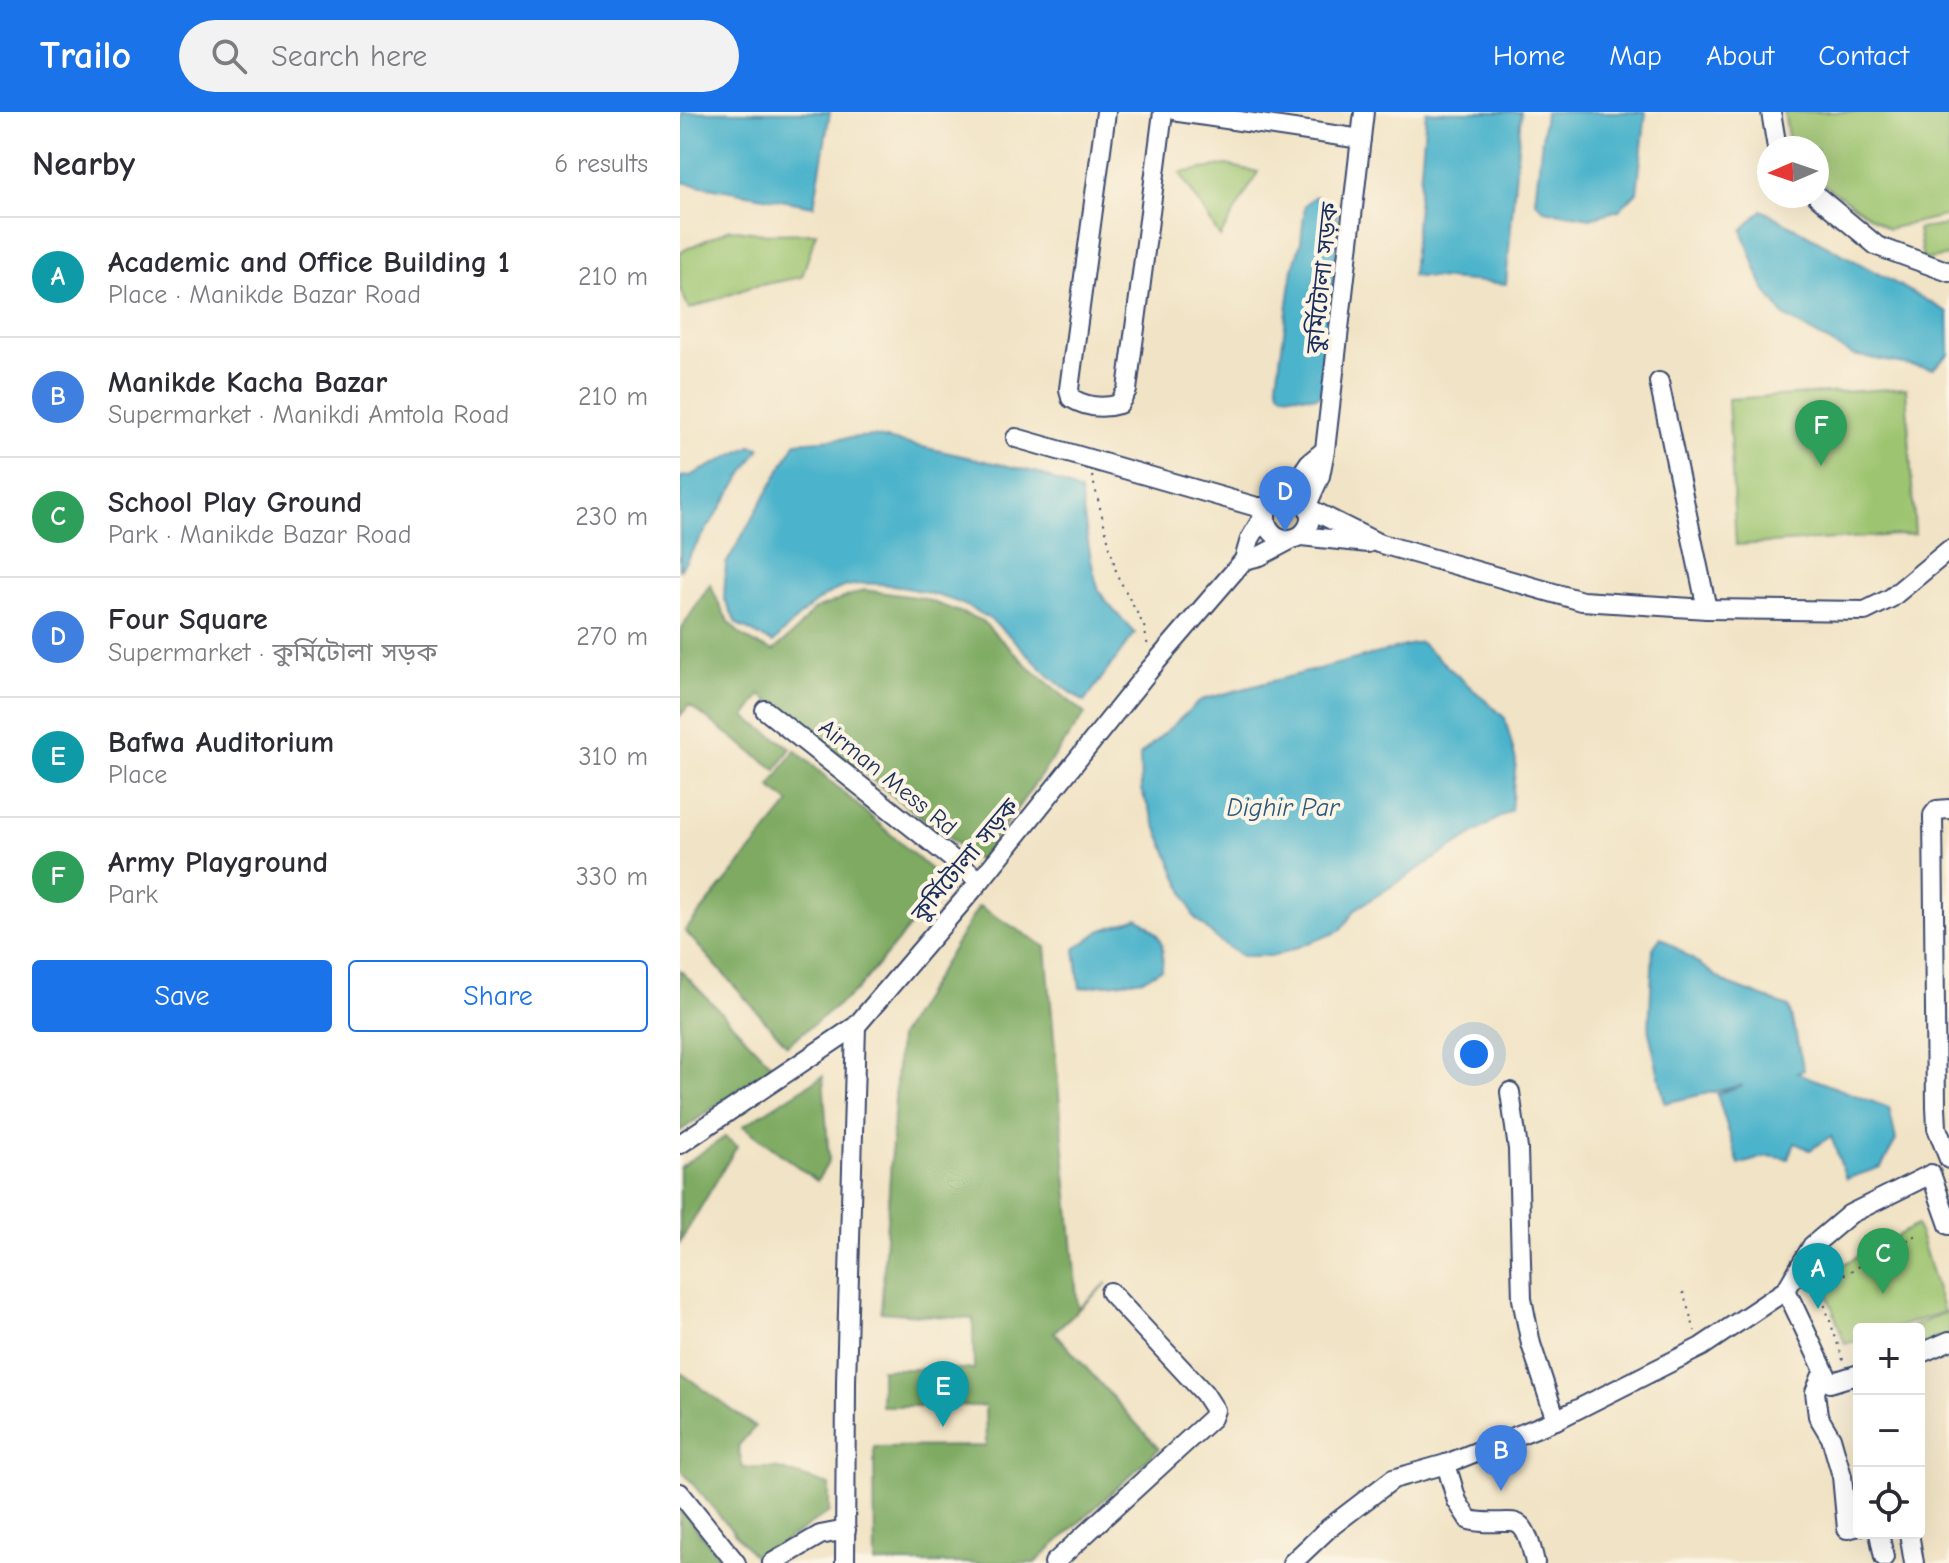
<!DOCTYPE html>
<html lang="en">
<head>
<meta charset="utf-8">
<style>
	body { margin:0; font-family:"Comic Neue","Noto Sans Bengali",sans-serif; background:#f2f2f3; color:#2b2b33 }
	.controls { position:absolute; right:24px; bottom:24px; display:grid; overflow:hidden; border-radius:8px; box-shadow:0 8px 32px #0002 }
	.controls button { width:72px; height:72px; display:grid; place-items:center; padding:0; border:0; border-bottom:2px solid #e1e1e2; background:#fff; color:#2b2b33; font:40px sans-serif }
	.compass { position:absolute; left:1077px; top:24px; width:72px; height:72px; border-radius:50%; background:#fff; box-shadow:0 8px 32px #0002; rotate:268deg }
	.you { position:absolute; left:794px; top:942px; width:28px; height:28px; margin:-20px; border:6px solid #fff; border-radius:50%; background:#1a73e8; box-shadow:0 0 0 12px #1a73e833 }
	.badge { display:grid; place-items:center; width:52px; height:52px; border-radius:50%; background:#1a73e8; color:#fff; font-size:26px; font-weight:700 }
	.pin { position:absolute; translate:-50% -66px; filter:drop-shadow(0 2px 4px #0008) }
	.pin::after { content:''; position:absolute; top:42px; width:28px; height:24px; background:inherit; clip-path:polygon(0 0,100% 0,50% 100%) }
	.list { margin:0; padding:0; list-style:none }
	h2 { display:flex; justify-content:space-between; align-items:center; height:104px; margin:0; padding:0 32px; font-size:34px }
	h2 small { font-size:26px; font-weight:400; color:#7c7c81 }
	.list li { display:grid; grid-template-columns:52px 1fr auto; gap:24px; align-items:center; box-sizing:border-box; height:120px; padding:0 32px; border-top:2px solid #e1e1e2 }
	.list b { display:block; font-size:30px; white-space:nowrap }
	.list p { margin:0; font-size:26px; white-space:nowrap; color:#7c7c81 }
	.list em { font-size:26px; font-style:normal; color:#7c7c81 }
	.actions { display:flex; gap:16px; padding:24px 32px }
	.actions a { flex:1; padding:18px 0; border:2px solid #1a73e8; border-radius:8px; text-align:center; font-size:28px; color:#1a73e8 }
	.actions .main { background:#1a73e8; color:#fff }
	.icon { flex:none; width:44px; height:44px; fill:none; stroke:currentColor; stroke-width:2; stroke-linecap:round; stroke-linejoin:round }
	.map { position:relative; flex:none; width:1269px; height:1451px; overflow:hidden }
	header { display:flex; align-items:center; gap:48px; box-sizing:border-box; height:112px; padding:0 40px; background:#1a73e8; color:#fff }
	header strong { font-size:38px }
	nav { display:flex; gap:44px; margin-inline-start:auto; font-size:28px }
	.search { width:560px; height:72px; background:#f2f2f3; display:flex; align-items:center; gap:20px; box-sizing:border-box; padding:0 28px; border-radius:44px; color:#7c7c81; font-size:30px }
	main { display:flex }
	aside { flex:1; background:#fff }
	.map>svg:first-child { display:block }
	.green { fill:#9dc470; stroke:#5c7a67; stroke-width:2 }
	.forest { fill:#7eaa62; stroke:#4c6c60; stroke-width:2 }
	.water { fill:#4cb3cb; stroke:#347194; stroke-width:2 }
	.lines { fill:none; stroke-linecap:round; stroke-linejoin:round }
	.minor-casing { stroke:#3b4a6d; stroke-width:22 }
	.path { stroke:#3b4a6d; stroke-width:2; stroke-dasharray:2 6; stroke-linecap:butt }
	.minor { stroke:#fff; stroke-width:18 }
	.labels { text-anchor:middle; dominant-baseline:central; stroke-width:8; stroke-linejoin:round; paint-order:stroke }
	.street-label { font-size:24px; fill:#1b2f5e; stroke:#fcf5e5 }
	.water-label { font-size:26px; font-style:italic; fill:#2a577f; stroke:#fcf5e5 }
</style>
</head>
<body>
<header>
<strong>Trailo</strong>
<div class="search"><svg class="icon" aria-label="search" viewBox="0 0 24 24"><circle cx="10" cy="10" r="6"/><path d="M15 15l6 6"/></svg>Search here</div>
<nav><a>Home</a><a>Map</a><a>About</a><a>Contact</a></nav>
</header>
<main>
<aside>
<h2>Nearby<small>6 results</small></h2>
<ul class="list">
<li><span class="badge" style="background:#0f9aa8">A</span><div><b>Academic and Office Building 1</b><p>Place · Manikde Bazar Road</p></div><em>210 m</em></li>
<li><span class="badge" style="background:#3f7fe0">B</span><div><b>Manikde Kacha Bazar</b><p>Supermarket · Manikdi Amtola Road</p></div><em>210 m</em></li>
<li><span class="badge" style="background:#2e9e5b">C</span><div><b>School Play Ground</b><p>Park · Manikde Bazar Road</p></div><em>230 m</em></li>
<li><span class="badge" style="background:#3f7fe0">D</span><div><b>Four Square</b><p>Supermarket · কুর্মিটোলা সড়ক</p></div><em>270 m</em></li>
<li><span class="badge" style="background:#0f9aa8">E</span><div><b>Bafwa Auditorium</b><p>Place</p></div><em>310 m</em></li>
<li><span class="badge" style="background:#2e9e5b">F</span><div><b>Army Playground</b><p>Park</p></div><em>330 m</em></li>
</ul>
<div class="actions"><a class="main">Save</a><a>Share</a></div>
</aside>
<div class="map">
<svg width="1269" height="1451" viewBox="0 0 1269 1451">
	<rect width="100%" height="100%" fill="#fcf5e5"/>
	<filter id="ink" filterUnits="userSpaceOnUse"><feTurbulence type="fractalNoise" baseFrequency=".0125" numOctaves="2"/><feDisplacementMap in="SourceGraphic" scale="16" xChannelSelector="R" yChannelSelector="G"/><feConvolveMatrix kernelMatrix="1 2 1 2 8 2 1 2 1" color-interpolation-filters="sRGB"/></filter>
	<filter id="wash" filterUnits="userSpaceOnUse"><feTurbulence type="fractalNoise" baseFrequency=".006" numOctaves="4" result="noise"/><feDisplacementMap in="SourceGraphic" scale="32" xChannelSelector="R" yChannelSelector="G"/><feGaussianBlur stdDeviation="1.8" result="paint"/><feColorMatrix in="noise" values="0 0 0 0 0 0 0 0 0 0 0 0 0 0 0 0 0 1.4 0 .05"/><feComposite in="paint" operator="in"/></filter>
	<g filter="url(#wash)">
		<rect width="100%" height="100%" fill="#f1e3c5"/>
		<g class="green">
			<path d="M1104,0H1269V103L1208,117L1137,68V36H1110Z"/>
			<path d="M546,53L578,60L540,125L500,61Z"/>
			<path d="M1269,113V144L1243,148L1238,117Z"/>
			<path d="M50,117L85,122L136,121L122,165L71,175L9,197L0,176V140Z"/>
			<path d="M1226,276L1235,422L1056,433L1048,287Z"/>
			<path d="M1237,1113L1264,1200L1211,1217H1179V1228L1165,1232L1141,1164Z"/>
			<path d="M1269,1199V1223L1239,1233V1217H1227Z"/>
		</g>
		<g class="forest">
			<path d="M30,472C47,510 52,524 93,539L116,519L133,498L184,478L242,486L301,508L351,557L405,602L299,749L81,583L65,605L111,636L96,658L9,593L0,604V519Z"/>
			<path d="M115,638L266,771L177,878L107,933L5,819L110,691L90,675Z"/>
			<path d="M299,794L366,835L398,1197L427,1171L374,1220L479,1337L355,1451H195L194,1335L306,1334L305,1294H201V1257H294L293,1207L201,1200L219,925Z"/>
			<path d="M0,858L93,954L0,1019Z"/>
			<path d="M143,964L149,1049L137,1069L63,1014Z"/>
			<path d="M45,1025L57,1034L0,1130V1055Z"/>
			<path d="M0,1260L75,1315L58,1334L63,1356H95L149,1373V1400L77,1448L0,1357Z"/>
			<path d="M0,1397L45,1451H0Z"/>
		</g>
		<g class="water">
			<path d="M2,0H150L134,94L0,70Z"/>
			<path d="M746,0H841L826,172L732,164Z"/>
			<path d="M865,0H966L957,80L939,98L910,106L864,98L855,89Z"/>
			<path d="M635,84L657,102L658,125L642,282L637,285L603,282L599,279L597,270L613,156L621,130L625,93Z"/>
			<path d="M1082,98L1268,200L1269,242L1253,257L1172,243L1104,204L1083,175L1062,118Z"/>
			<path d="M193,324L359,361L400,380C405,406 410,456 419,478C427,495 444,507 455,521L404,590C394,582 383,575 374,568C352,549 334,525 311,508C289,493 269,486 244,480C165,460 146,475 93,531L57,512L44,486L46,452L116,330Z"/>
			<path d="M71,334L80,336L0,458V365L10,364Z"/>
			<path d="M740,530L825,606L836,649L831,698L676,797L660,819L595,844H562L539,829L514,805L461,678L460,643L521,588Z"/>
			<path d="M458,806C481,821 485,830 482,857L464,867L400,876L395,837L420,819Z"/>
			<path d="M981,825L1046,871L1109,895L1124,958L1117,961L1209,996L1216,1028L1201,1055L1166,1067L1151,1024L1130,1038L1115,1031L1108,1047L1087,1044L1059,1053L1037,982L1063,973L985,991L969,920L973,836Z"/>
		</g>
	</g>
	<g filter="url(#ink)">
		<g class="lines">
			<defs>
				<g id="minor">
					<path d="M426,0L389,277L391,286C406,295 423,297 439,292L447,278L483,0"/>
					<path d="M499,0L681,27"/>
					<path d="M1091,0L1097,36"/>
					<path d="M1137,84L1197,134L1269,160"/>
					<path d="M979,270L1027,497"/>
					<path d="M336,326L577,395H588"/>
					<path d="M608,382L629,351L645,338"/>
					<circle cx="608" cy="405" r="22"/>
					<path d="M627,393L640,364L645,338L684,0"/>
					<path d="M630,397L698,431L902,489L1027,497L1185,499L1211,486L1269,438"/>
					<path d="M621,424L688,431"/>
					<path d="M564,448L580,444L612,427"/>
					<path d="M85,598L300,769"/>
					<path d="M1269,697L1257,698L1253,703L1256,995L1257,1016L1269,1047"/>
					<path d="M830,980L838,1037L842,1187L851,1232L876,1308"/>
					<path d="M0,1032L176,914L300,769L471,556L564,448L570,427L586,400"/>
					<path d="M1106,1178L1150,1271L1179,1262"/>
					<path d="M1239,1242L1269,1229"/>
					<path d="M1143,1260L1135,1280L1138,1304L1151,1326L1162,1364L1167,1417L1179,1414"/>
					<path d="M766,1352L777,1389L789,1408C833,1418 842,1390 855,1451"/>
					<path d="M0,1381L56,1451"/>
					<path d="M1199,1421L1204,1445"/>
					<path d="M1229,1421L1234,1451"/>
					<path d="M92,1451L140,1423L166,1418"/>
					<path d="M165,1451L166,1270L176,914"/>
					<path d="M374,1451L532,1306L535,1298L524,1281L430,1180"/>
					<path d="M612,1451L649,1416L713,1367L766,1352L876,1308L1021,1235L1106,1178L1132,1134L1170,1102L1251,1062L1269,1113"/>
				</g>
			</defs>
			<use href="#minor" class="minor-casing"/>
			<g class="path">
				<path d="M412,364L437,463L464,514L468,535"/>
				<path d="M1135,1162L1139,1175"/>
				<path d="M1003,1180L1015,1219"/>
				<path d="M1163,1248L1139,1176L1237,1123"/>
			</g>
			<use href="#minor" class="minor"/>
		</g>
	</g>
	<g class="labels">
		<g class="street-label">
			<text transform="translate(642 166) rotate(-84)">কুর্মিটোলা সড়ক</text>
			<text transform="translate(208 665) rotate(39)">Airman Mess Rd</text>
			<text transform="translate(285 748) rotate(-50)">কুর্মিটোলা সড়ক</text>
		</g>
		<g class="water-label">
			<text x="603" y="696">Dighir Par</text>
		</g>
	</g>
</svg>
<div class="controls">
<button>+</button>
<button>−</button>
<button><svg class="icon" aria-label="locate" viewBox="0 0 24 24"><circle cx="12" cy="12" r="6"/><path d="M12 2v4M12 18v4M2 12h4M18 12h4"/></svg></button>
</div>
<svg class="compass" viewBox="-18 -18 36 36"><path d="M0-13l5 13h-10z" fill="#e53935"/><path d="M0 13l5-13h-10z" fill="#7c7c81"/></svg>
<div class="you"></div>
<div class="pin badge" style="left:1138px;top:1197px;background:#0f9aa8">A</div>
<div class="pin badge" style="left:821px;top:1379px;background:#3f7fe0">B</div>
<div class="pin badge" style="left:1203px;top:1182px;background:#2e9e5b">C</div>
<div class="pin badge" style="left:605px;top:420px;background:#3f7fe0">D</div>
<div class="pin badge" style="left:263px;top:1315px;background:#0f9aa8">E</div>
<div class="pin badge" style="left:1141px;top:354px;background:#2e9e5b">F</div>
</div>
</main>
</body>
</html>
